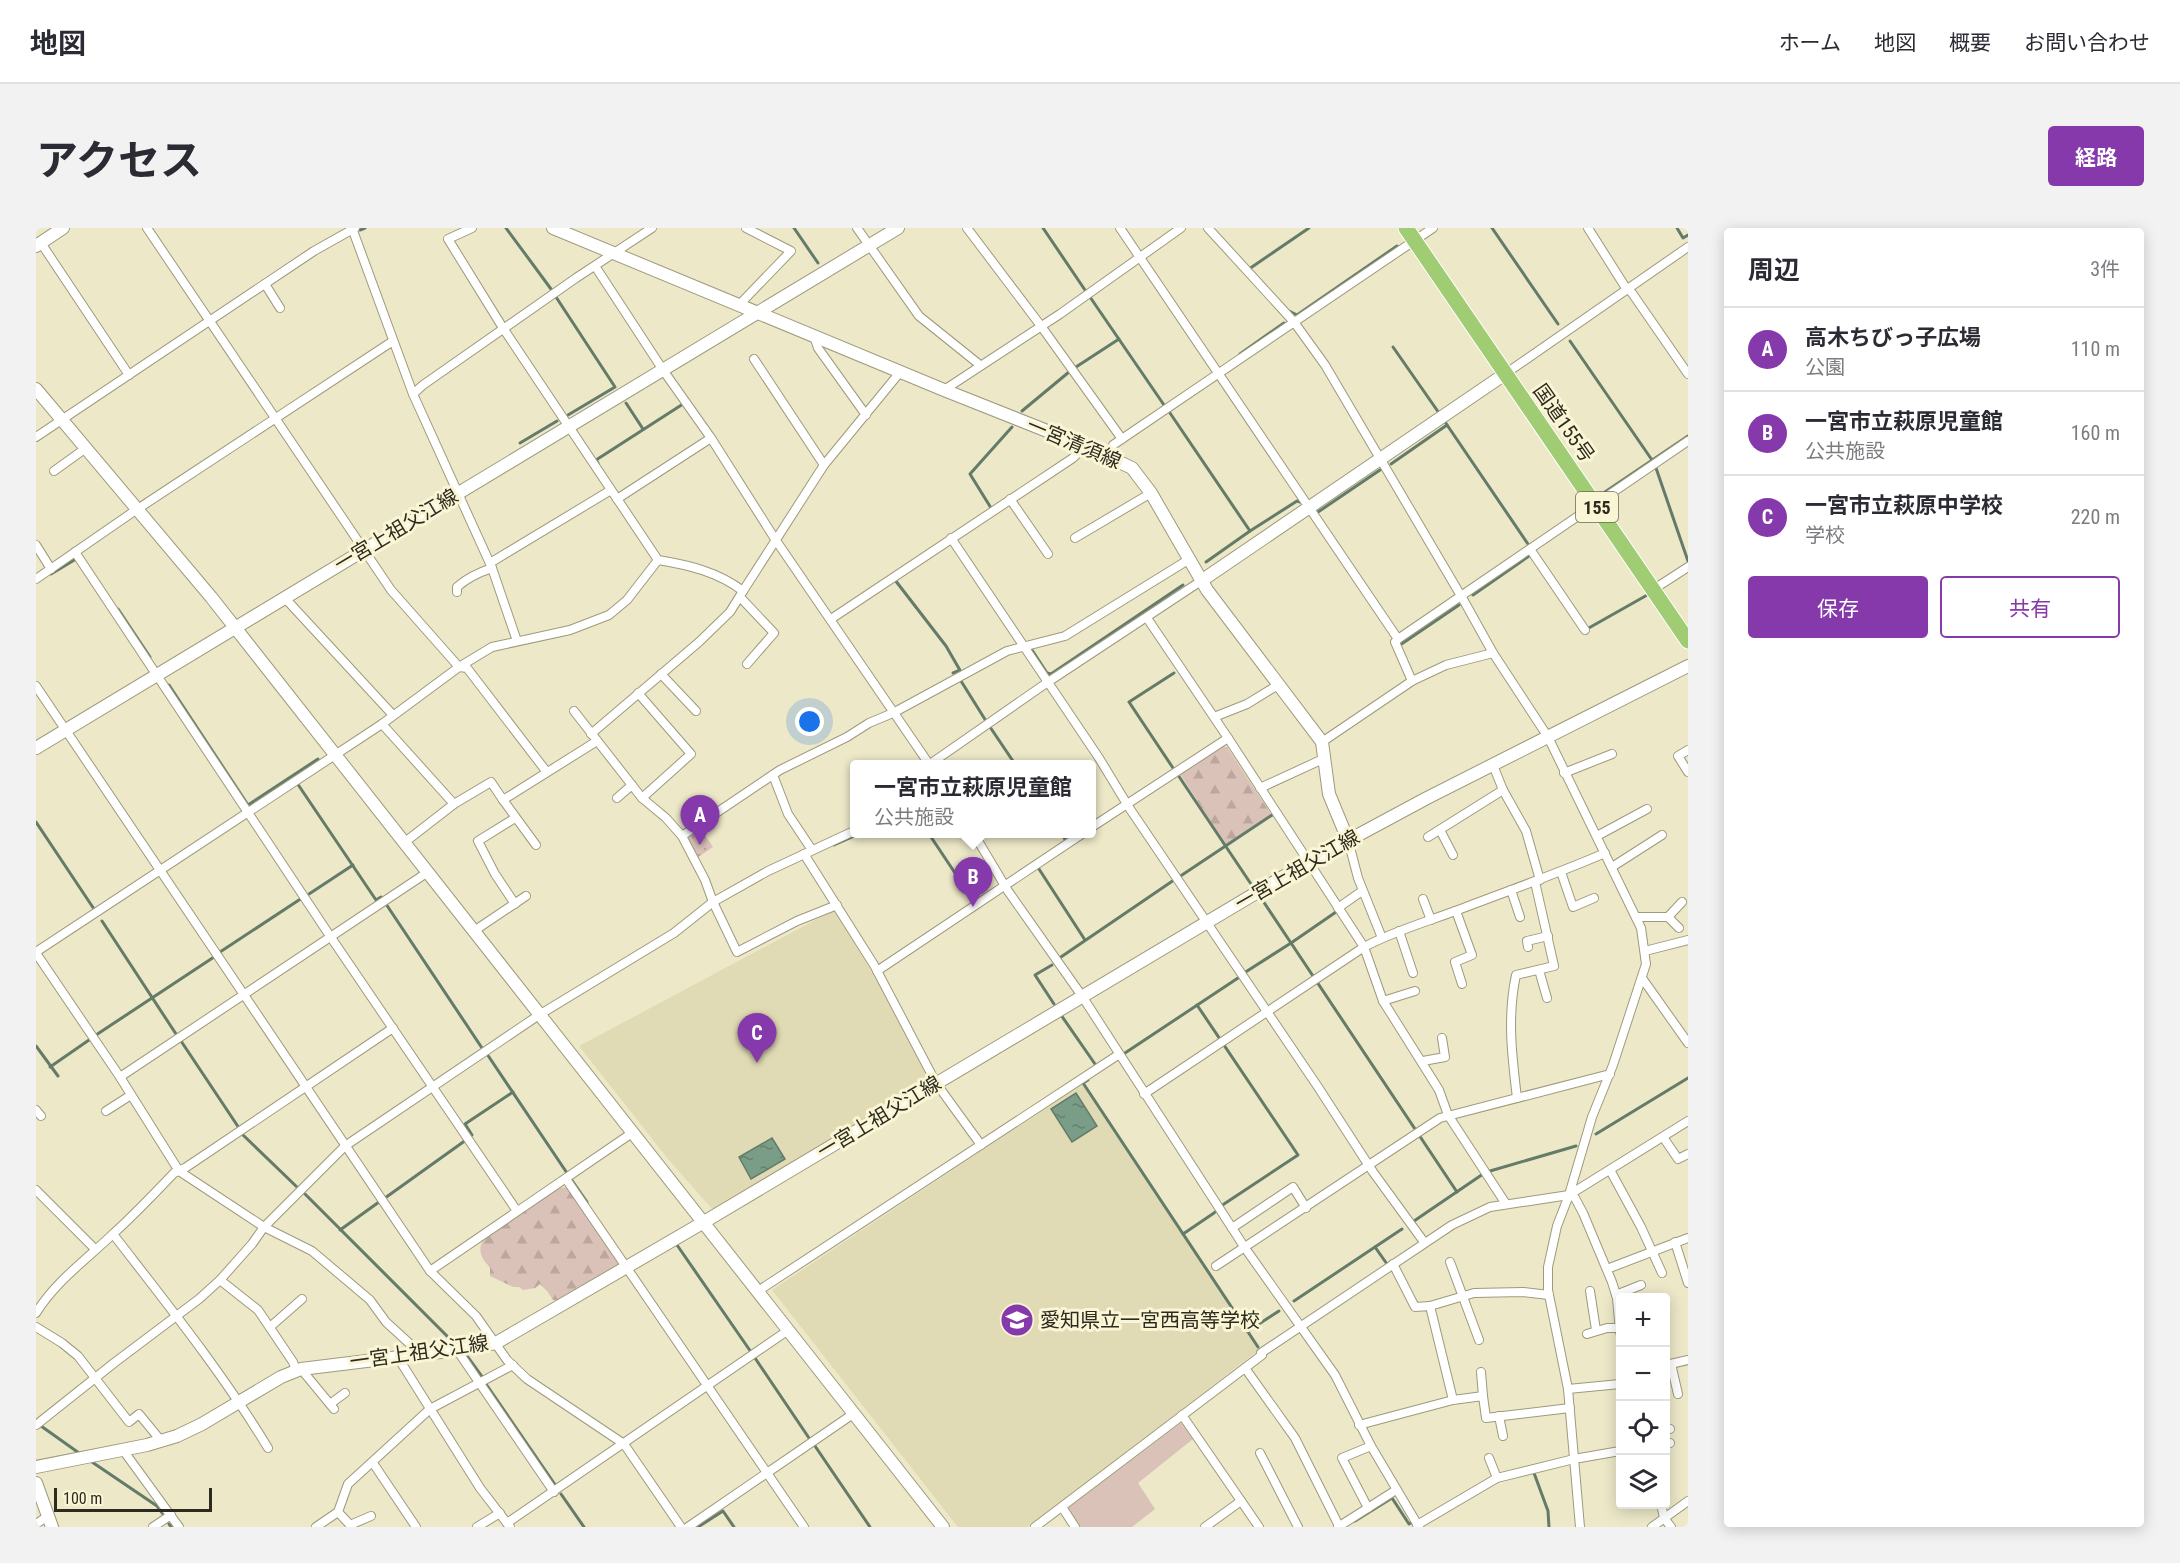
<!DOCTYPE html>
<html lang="ja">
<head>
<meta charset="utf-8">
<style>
	body { margin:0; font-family:"Roboto Condensed","Noto Sans JP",sans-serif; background:#f2f2f3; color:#2b2b33 }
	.controls { position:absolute; right:18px; bottom:18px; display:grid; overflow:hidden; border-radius:6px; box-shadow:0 3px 15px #0003 }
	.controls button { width:54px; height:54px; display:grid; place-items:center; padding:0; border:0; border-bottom:2px solid #e1e1e2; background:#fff; color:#2b2b33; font:30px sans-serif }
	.scale { position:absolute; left:18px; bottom:15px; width:158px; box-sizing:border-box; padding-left:6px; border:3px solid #2d2b1f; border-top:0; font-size:16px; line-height:21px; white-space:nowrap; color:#2d2b1f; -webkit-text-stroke:4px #f9f5d5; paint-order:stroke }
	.you { position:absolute; left:774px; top:494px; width:21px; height:21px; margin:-15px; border:4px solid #fff; border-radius:50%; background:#1a73e8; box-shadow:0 0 0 9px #1a73e833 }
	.badge { display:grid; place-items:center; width:39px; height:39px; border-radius:50%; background:#8539aa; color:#fff; font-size:20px; font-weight:700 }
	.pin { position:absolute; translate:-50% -50px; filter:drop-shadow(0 2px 3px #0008) }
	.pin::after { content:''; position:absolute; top:32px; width:21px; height:18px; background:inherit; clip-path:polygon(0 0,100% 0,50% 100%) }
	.popup { position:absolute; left:814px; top:532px; width:246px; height:78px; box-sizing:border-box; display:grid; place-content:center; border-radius:6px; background:#fff; filter:drop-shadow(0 2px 4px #0005); font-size:20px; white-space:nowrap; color:#7c7c81 }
	.popup b { font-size:22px; color:#2b2b33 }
	.popup::after { content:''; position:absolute; left:50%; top:100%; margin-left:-12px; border:12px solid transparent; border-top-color:#fff }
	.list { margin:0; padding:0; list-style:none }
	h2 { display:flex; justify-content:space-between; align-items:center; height:78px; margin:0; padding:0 24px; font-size:26px }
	h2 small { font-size:20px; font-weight:400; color:#7c7c81 }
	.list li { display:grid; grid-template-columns:39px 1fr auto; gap:18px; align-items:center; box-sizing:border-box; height:84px; padding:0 24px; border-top:2px solid #e1e1e2 }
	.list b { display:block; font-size:22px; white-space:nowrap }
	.list p { margin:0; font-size:20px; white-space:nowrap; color:#7c7c81 }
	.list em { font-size:20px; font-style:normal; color:#7c7c81 }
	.actions { display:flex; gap:12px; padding:18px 24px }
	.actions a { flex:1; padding:14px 0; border:2px solid #8539aa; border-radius:6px; text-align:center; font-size:21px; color:#8539aa }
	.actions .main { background:#8539aa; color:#fff }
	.icon { flex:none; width:33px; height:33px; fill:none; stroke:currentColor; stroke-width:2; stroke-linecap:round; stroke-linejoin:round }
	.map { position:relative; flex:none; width:1652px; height:1299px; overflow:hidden; border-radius:6px }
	header { display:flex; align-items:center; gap:36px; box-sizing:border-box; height:84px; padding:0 30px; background:#fff; border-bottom:2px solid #e1e1e2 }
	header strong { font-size:28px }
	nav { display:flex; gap:33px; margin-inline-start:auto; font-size:21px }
	.intro { display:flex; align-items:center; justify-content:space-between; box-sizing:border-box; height:144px; padding:0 36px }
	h1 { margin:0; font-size:42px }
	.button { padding:15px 27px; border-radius:6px; background:#8539aa; color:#fff; font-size:21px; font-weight:700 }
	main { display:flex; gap:36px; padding:0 36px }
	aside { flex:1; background:#fff; border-radius:6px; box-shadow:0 3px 15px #0003 }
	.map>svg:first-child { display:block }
	.built { fill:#e1dbb5 }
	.green { fill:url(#green-dots) }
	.forest { fill:url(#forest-firs) }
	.pitch { fill:#dbc2b9 }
	.water { fill:url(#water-ripples); stroke:#637b68; stroke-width:1.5 }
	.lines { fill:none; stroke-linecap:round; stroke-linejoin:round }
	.stream { stroke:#637b68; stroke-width:3 }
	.street-casing { stroke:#9e9a7d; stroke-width:10 }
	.secondary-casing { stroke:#9e9a7d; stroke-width:14 }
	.highway-casing { stroke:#fff; stroke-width:17 }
	.street { stroke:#fff; stroke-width:8 }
	.secondary { stroke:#fff; stroke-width:12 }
	.highway { stroke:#a0cc73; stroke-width:15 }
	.labels { text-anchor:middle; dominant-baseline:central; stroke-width:6; stroke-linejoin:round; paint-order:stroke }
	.shield { fill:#f9f5d5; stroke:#6a6856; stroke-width:1.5 }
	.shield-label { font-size:18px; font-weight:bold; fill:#2d2b1f }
	.street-label { font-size:20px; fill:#2d2b1f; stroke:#f9f5d5 }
	.poi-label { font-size:20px; fill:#2d2b1f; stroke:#f9f5d5; text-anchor:start }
</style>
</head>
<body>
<header>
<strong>地図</strong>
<nav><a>ホーム</a><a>地図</a><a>概要</a><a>お問い合わせ</a></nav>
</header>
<div class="intro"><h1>アクセス</h1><a class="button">経路</a></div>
<main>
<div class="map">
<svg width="1652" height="1299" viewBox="0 0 1652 1299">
	<defs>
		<pattern id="green-dots" width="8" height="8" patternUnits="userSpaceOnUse" patternTransform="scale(1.5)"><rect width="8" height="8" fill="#dbc2b9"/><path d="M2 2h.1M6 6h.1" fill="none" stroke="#bca79f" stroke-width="1.8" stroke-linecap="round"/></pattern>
		<pattern id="forest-firs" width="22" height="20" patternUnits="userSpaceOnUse" patternTransform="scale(1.5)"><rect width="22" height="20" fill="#dbc2b9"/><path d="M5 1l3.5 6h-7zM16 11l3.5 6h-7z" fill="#bca79f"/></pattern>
		<pattern id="water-ripples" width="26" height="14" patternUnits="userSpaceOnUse" patternTransform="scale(1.5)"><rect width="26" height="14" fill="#7a9d88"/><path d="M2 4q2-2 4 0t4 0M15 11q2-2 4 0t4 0" fill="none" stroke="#64806f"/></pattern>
	</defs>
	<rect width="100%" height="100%" fill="#ece8c8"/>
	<g class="built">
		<path d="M798,682L852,771L894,853L677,982L632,931L543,818Z"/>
		<path d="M1046,856L1223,1122L992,1299H922L736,1062Z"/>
	</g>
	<path class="green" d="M664,601L677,619L661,630L652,614L653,609Z"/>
	<g class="forest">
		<path d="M1185,518L1191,519L1235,586L1190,617L1144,546Z"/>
		<path d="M533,959L587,1037L523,1072H517L511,1063L504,1056L499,1060L487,1062L483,1059H477L454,1048V1039C441,1027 441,1015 455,1004L453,997L464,990L515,966L523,960Z"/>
	</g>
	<path class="pitch" d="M1145,1195L1157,1211L1102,1255L1119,1281L1096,1299H1043L1032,1280Z"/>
	<g class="water">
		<path d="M1040,865L1061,898L1036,914L1015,881Z"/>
		<path d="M736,910L749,931L715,951L703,929Z"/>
	</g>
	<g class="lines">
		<g class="stream">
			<path d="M470,0L515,61"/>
			<path d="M758,0L782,35"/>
			<path d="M1007,0L1049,62"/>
			<path d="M1456,0L1522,96"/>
			<path d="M1641,0L1647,10L1652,7"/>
			<path d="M324,2L329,0"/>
			<path d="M1213,41L1273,0"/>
			<path d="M520,69L579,159L532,187"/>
			<path d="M1054,69L1128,177"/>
			<path d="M1253,83L1261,87L1361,18"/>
			<path d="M1534,113L1616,232"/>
			<path d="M1357,119L1403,185"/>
			<path d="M1204,126L1248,95"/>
			<path d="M1040,139L1083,111"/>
			<path d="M590,175L607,201"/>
			<path d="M986,183L1033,144"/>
			<path d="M1134,185L1214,303L1170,334"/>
			<path d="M1407,191L1494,319"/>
			<path d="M484,215L521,193"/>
			<path d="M562,235L560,232L647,176"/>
			<path d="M1355,236L1411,197"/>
			<path d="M1620,240L1652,333"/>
			<path d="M1569,264L1652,208"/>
			<path d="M955,280L934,246L976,199"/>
			<path d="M1282,284L1344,242"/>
			<path d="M1214,303L1261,273L1264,274"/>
			<path d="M15,346L40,331"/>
			<path d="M859,352L910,418L925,444L922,443L917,445"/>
			<path d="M1437,367L1493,328"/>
			<path d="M82,381L114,429"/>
			<path d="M1551,401L1613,366"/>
			<path d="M1364,419V417L1423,377"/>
			<path d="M996,422L1011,445L1015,446L1147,357"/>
			<path d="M925,453L950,493"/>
			<path d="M133,457L212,577L282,531"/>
			<path d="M954,499L979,536"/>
			<path d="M1137,540L1093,474L1138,445"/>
			<path d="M1142,547L1217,659"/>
			<path d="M261,555L340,672L345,669"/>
			<path d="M0,594L58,681"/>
			<path d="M893,606L937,672"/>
			<path d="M1026,606L1030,613"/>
			<path d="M798,617L823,606"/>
			<path d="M1003,641L1049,712"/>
			<path d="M1143,649L1236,587"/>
			<path d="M273,666L317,637"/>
			<path d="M350,676L446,820"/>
			<path d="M1300,684L1255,715L1421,964"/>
			<path d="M66,693L140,806"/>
			<path d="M184,724L266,670"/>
			<path d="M1022,731L1138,652"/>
			<path d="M1016,737L999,747L1018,776"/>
			<path d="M1208,745L1255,715L1225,670"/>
			<path d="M1025,787L1059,836"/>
			<path d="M60,807L178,729"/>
			<path d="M145,813L203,900"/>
			<path d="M0,818L22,848"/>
			<path d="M451,826L531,945"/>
			<path d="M1086,827L1202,750"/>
			<path d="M14,839L53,812"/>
			<path d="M1052,852L1047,855L1222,1119"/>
			<path d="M1560,906L1652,850"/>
			<path d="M207,907L262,960"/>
			<path d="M436,907L429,896L477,864"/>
			<path d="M1454,943L1540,918"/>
			<path d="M535,951L551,974"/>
			<path d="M269,966L420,1117"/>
			<path d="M349,970L430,912"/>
			<path d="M1378,993L1447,946"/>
			<path d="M304,1002L343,974"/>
			<path d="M1147,1006L1178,985L1188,976L1262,927L1161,777"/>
			<path d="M641,1017L715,1124"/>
			<path d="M1339,1019L1351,1036"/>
			<path d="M1258,1073L1366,1001"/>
			<path d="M1212,1103L1243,1083"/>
			<path d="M431,1128L447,1150"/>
			<path d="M719,1130L773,1210"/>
			<path d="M450,1156L520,1258"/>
			<path d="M5,1198L43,1225"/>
			<path d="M779,1218L834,1299"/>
			<path d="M56,1234L121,1278L127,1286"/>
			<path d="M1498,1245L1512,1283L1513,1299"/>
			<path d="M525,1266L548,1299"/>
			<path d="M1319,1293L1356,1270L1373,1296L1375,1295"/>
			<path d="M133,1296L135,1299"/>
			<path d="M662,1299L687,1283L698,1299"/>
		</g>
		<defs>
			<g id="street">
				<path d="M111,0L355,362L423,439L431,440L510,543"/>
				<path d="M316,0L377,166L456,340L481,413"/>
				<path d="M436,0L412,11L467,100L622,332C653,337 682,344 707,363L788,237L865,143"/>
				<path d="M821,0L883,88L944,137"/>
				<path d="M931,0L1005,98L1086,211"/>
				<path d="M1084,0L1362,411L1359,414L1376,453"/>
				<path d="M1172,0L1258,94L1289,137L1428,373L1457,425L1512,509L1605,700L1610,736L1577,837L1556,889L1533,967L1521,998L1512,1039V1062L1532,1161L1544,1299"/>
				<path d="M1552,0L1588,57L1596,65L1652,146"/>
				<path d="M5,15L93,147"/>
				<path d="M559,38L627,142L675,210L739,311L893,536"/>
				<path d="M229,56L244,80"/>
				<path d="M703,77L755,23L710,0"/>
				<path d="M778,108L782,120L830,187"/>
				<path d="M718,131L788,237"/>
				<path d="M1469,146L1652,19"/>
				<path d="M908,162L1024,86L1145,0"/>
				<path d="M377,166L387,157L540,50L616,0"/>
				<path d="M0,209L278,23L319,0"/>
				<path d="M1072,228L1077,217L1397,0"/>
				<path d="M18,243L50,220"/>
				<path d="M581,271L675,210"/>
				<path d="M974,271L1012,326"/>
				<path d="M915,310L1063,530L1094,581L1282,859L1337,944L1388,1014"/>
				<path d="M1039,310L1115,265"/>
				<path d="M0,317L15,341"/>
				<path d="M1494,321L1549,402"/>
				<path d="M39,324L294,708L481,983"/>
				<path d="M454,335L575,262"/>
				<path d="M0,351L100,282L357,113"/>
				<path d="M1618,361L1652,339"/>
				<path d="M421,364V359C431,350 444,344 456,340"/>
				<path d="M248,369L356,486"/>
				<path d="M704,369L738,405L711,436"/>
				<path d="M1111,390L1192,510L1328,719L1347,773L1403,862L1412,887L1470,976"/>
				<path d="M795,391L1037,230L1049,218"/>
				<path d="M1362,411L1652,213"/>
				<path d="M625,446L660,483"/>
				<path d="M0,458L394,1043L440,1088L471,1132L491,1151L588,1216L645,1299"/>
				<path d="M602,465L655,526L606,570"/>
				<path d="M538,483L606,570L630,590L646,608L744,542L811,509L833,495L857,485L971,423L1029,408L1152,332"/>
				<path d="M1178,489L1211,476L1242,457"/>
				<path d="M346,496L418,576"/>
				<path d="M555,506L663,414L694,384L707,363"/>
				<path d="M1286,514L1376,453L1410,437L1457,425"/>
				<path d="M1652,522L1642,528L1652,544"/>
				<path d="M894,536L1012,454L1165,353"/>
				<path d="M1457,537L1467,562L1490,603L1504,652"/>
				<path d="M1528,545L1576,526"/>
				<path d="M737,547L752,586L776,622"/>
				<path d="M1224,560L1287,531"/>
				<path d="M581,570L596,557"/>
				<path d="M467,572L500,617"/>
				<path d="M479,590L442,613L459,646L479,676"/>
				<path d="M1056,599L1192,510"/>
				<path d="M1404,602L1417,627"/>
				<path d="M938,606L972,663L1046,768L1209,1020L1299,1147L1335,1218L1383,1299"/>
				<path d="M646,608L669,652L677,674L701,724L761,693L801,677"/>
				<path d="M1561,608L1611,581"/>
				<path d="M1392,609L1467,562"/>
				<path d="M1312,612L1322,650L1346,710"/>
				<path d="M369,614L418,576L455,554L467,572L561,513"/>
				<path d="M768,626L838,737L900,855L945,917"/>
				<path d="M1576,639L1626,607"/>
				<path d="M1525,644L1537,679L1558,670"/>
				<path d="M1475,662L1484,689"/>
				<path d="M1387,671L1395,692"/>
				<path d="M1302,680L1326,663"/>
				<path d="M1420,683L1436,727L1419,734L1426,756"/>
				<path d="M1600,689H1632L1646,674"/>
				<path d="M1632,689L1643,700"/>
				<path d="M438,703L490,668"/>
				<path d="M1363,703L1377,745"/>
				<path d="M1492,719L1491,713L1512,708"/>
				<path d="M1609,723L1652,712"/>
				<path d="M0,724L346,496L423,439L456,419L534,402L573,387L591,372L622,332"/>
				<path d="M0,725L84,849L143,943L228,999L276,1023L334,1072L350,1094L385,1126"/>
				<path d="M1503,742L1511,770"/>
				<path d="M841,743L1046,606"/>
				<path d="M1606,750L1652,815"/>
				<path d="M1347,773L1379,763"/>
				<path d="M1387,833L1409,829L1406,810"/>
				<path d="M84,849L392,644"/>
				<path d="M1108,866L1328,719C1358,703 1390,694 1422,682C1471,663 1521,646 1569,625"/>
				<path d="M1481,870C1476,828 1471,789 1480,747L1518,738L1499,654"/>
				<path d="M0,882L5,888"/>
				<path d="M70,883L95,867"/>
				<path d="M1627,909L1642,931L1652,926"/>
				<path d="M1574,942L1605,999L1626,1045"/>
				<path d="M530,951L768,1299"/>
				<path d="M0,962L59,1021"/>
				<path d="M1533,967L1539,970L1547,985L1576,1054L1581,1070L1584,1104"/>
				<path d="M1196,1000L1257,959L1270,980"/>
				<path d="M77,1006C131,1076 186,1144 232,1220"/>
				<path d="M1639,1014L1652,1055"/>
				<path d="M1414,1034L1443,1112"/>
				<path d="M1357,1036L1379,1079L1394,1078L1417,1172"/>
				<path d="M1180,1038L1404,890L1574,846"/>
				<path d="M1571,1041L1652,1010"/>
				<path d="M394,1043L596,905"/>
				<path d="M184,1052L222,1082L257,1134L260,1142"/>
				<path d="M722,1063L1082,827"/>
				<path d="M1554,1063L1560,1102"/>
				<path d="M1580,1067L1605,1057"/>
				<path d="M1394,1078L1438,1065L1487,1064L1513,1067"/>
				<path d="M0,1085C20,1053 51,1031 78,1005C99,986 118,966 138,945L149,940L357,800"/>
				<path d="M0,1099L26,1115L42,1128L93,1194L103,1186L126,1214"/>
				<path d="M234,1099L266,1071"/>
				<path d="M1551,1106L1571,1100H1584"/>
				<path d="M421,1122L518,1264"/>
				<path d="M361,1128L444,1260L474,1299"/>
				<path d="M1635,1136L1642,1166"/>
				<path d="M1630,1137L1652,1132"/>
				<path d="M1209,1140L1259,1210L1303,1298"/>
				<path d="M265,1141L298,1181"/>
				<path d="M1445,1144L1447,1168"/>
				<path d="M1532,1161L1584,1156"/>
				<path d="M294,1176L309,1165"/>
				<path d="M1146,1187L1223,1299"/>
				<path d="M1463,1188L1467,1208"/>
				<path d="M0,1197L78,1135L163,1071L184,1052L216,1016L228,999L309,918L503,787L638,705L677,674L732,643L818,603"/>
				<path d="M1323,1197L1417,1172L1447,1168L1450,1190L1534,1180"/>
				<path d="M1630,1202L1634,1201"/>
				<path d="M1630,1216L1634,1215"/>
				<path d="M87,1222L143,1299"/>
				<path d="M1224,1225L1262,1299"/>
				<path d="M1453,1230L1461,1250"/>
				<path d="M337,1235L380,1299"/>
				<path d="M1625,1276L1628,1290L1635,1299"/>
				<path d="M1026,1279L1039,1299"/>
				<path d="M1332,1280L1306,1230L1335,1218"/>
				<path d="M302,1284L312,1256L394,1181L477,1137"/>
				<path d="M471,1295L751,1103"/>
				<path d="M0,1296L12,1288"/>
				<path d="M314,1297L335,1288"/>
				<path d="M1381,1297L1461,1250L1538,1231L1584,1223"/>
				<path d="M117,1299L135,1287"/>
				<path d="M280,1299L302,1284L316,1299"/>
				<path d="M441,1299L464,1285"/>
				<path d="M652,1299L817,1186"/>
				<path d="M999,1299L1226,1127L1225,1125L1416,997L1454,979L1533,967L1652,893"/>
				<path d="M1169,1299L1205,1273"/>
				<path d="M1302,1299L1360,1262"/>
				<path d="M1616,1299L1652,1273"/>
			</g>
			<g id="secondary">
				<path d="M517,0L908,162L1049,218L1096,240L1115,265L1171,362L1286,514L1293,566L1312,612"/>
				<path d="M0,18L27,0"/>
				<path d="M0,161L175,369L907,1299"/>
				<path d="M1165,353L1469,146"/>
				<path d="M0,520L862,0"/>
				<path d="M0,1239L111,1217L141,1208L166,1196L245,1149L265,1141L421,1122L460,1115L668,994L1272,634L1391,570L1652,438"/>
				<path d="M0,1255L16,1299"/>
			</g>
			<path id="highway" d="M1370,0L1652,413"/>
		</defs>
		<use href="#street" class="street-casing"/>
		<use href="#secondary" class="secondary-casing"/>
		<use href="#highway" class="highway-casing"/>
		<use href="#street" class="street"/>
		<use href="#secondary" class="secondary"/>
		<use href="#highway" class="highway"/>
	</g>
	<defs>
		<symbol id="school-disc" viewBox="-11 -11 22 22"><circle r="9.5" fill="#8539aa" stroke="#f9f5d5"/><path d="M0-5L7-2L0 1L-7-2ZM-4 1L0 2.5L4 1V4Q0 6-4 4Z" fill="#fff"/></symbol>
	</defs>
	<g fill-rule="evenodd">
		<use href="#school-disc" x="962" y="1073" width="38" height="38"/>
	</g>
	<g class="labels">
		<rect class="shield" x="1540" y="264" width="42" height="30" rx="4.5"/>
		<g class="shield-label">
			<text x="1561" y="279">155</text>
		</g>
		<g class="street-label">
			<text transform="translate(1528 195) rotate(55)">国道155号</text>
			<text transform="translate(1038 215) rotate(23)">一宮清須線</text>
			<text transform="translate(360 302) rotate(-31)">一宮上祖父江線</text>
			<text transform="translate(1261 642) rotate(-30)">一宮上祖父江線</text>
			<text transform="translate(843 889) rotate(-31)">一宮上祖父江線</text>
			<text transform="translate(383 1124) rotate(-8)">一宮上祖父江線</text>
		</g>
		<g class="poi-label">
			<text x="1004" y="1092">愛知県立一宮西高等学校</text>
		</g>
	</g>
</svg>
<div class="controls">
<button>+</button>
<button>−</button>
<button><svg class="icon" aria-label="locate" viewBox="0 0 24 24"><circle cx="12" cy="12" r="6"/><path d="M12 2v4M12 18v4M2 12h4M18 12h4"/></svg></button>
<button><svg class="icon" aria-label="layers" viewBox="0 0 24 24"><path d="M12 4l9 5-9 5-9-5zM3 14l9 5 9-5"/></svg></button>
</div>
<div class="scale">100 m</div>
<div class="you"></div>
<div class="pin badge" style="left:664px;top:617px">A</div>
<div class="pin badge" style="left:937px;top:679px">B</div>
<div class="popup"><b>一宮市立萩原児童館</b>公共施設</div>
<div class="pin badge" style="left:721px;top:835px">C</div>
</div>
<aside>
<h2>周辺<small>3件</small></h2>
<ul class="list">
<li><span class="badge">A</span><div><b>高木ちびっ子広場</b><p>公園</p></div><em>110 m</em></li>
<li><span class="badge">B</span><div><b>一宮市立萩原児童館</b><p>公共施設</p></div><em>160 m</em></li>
<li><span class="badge">C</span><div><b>一宮市立萩原中学校</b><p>学校</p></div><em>220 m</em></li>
</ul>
<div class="actions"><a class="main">保存</a><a>共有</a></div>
</aside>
</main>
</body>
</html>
